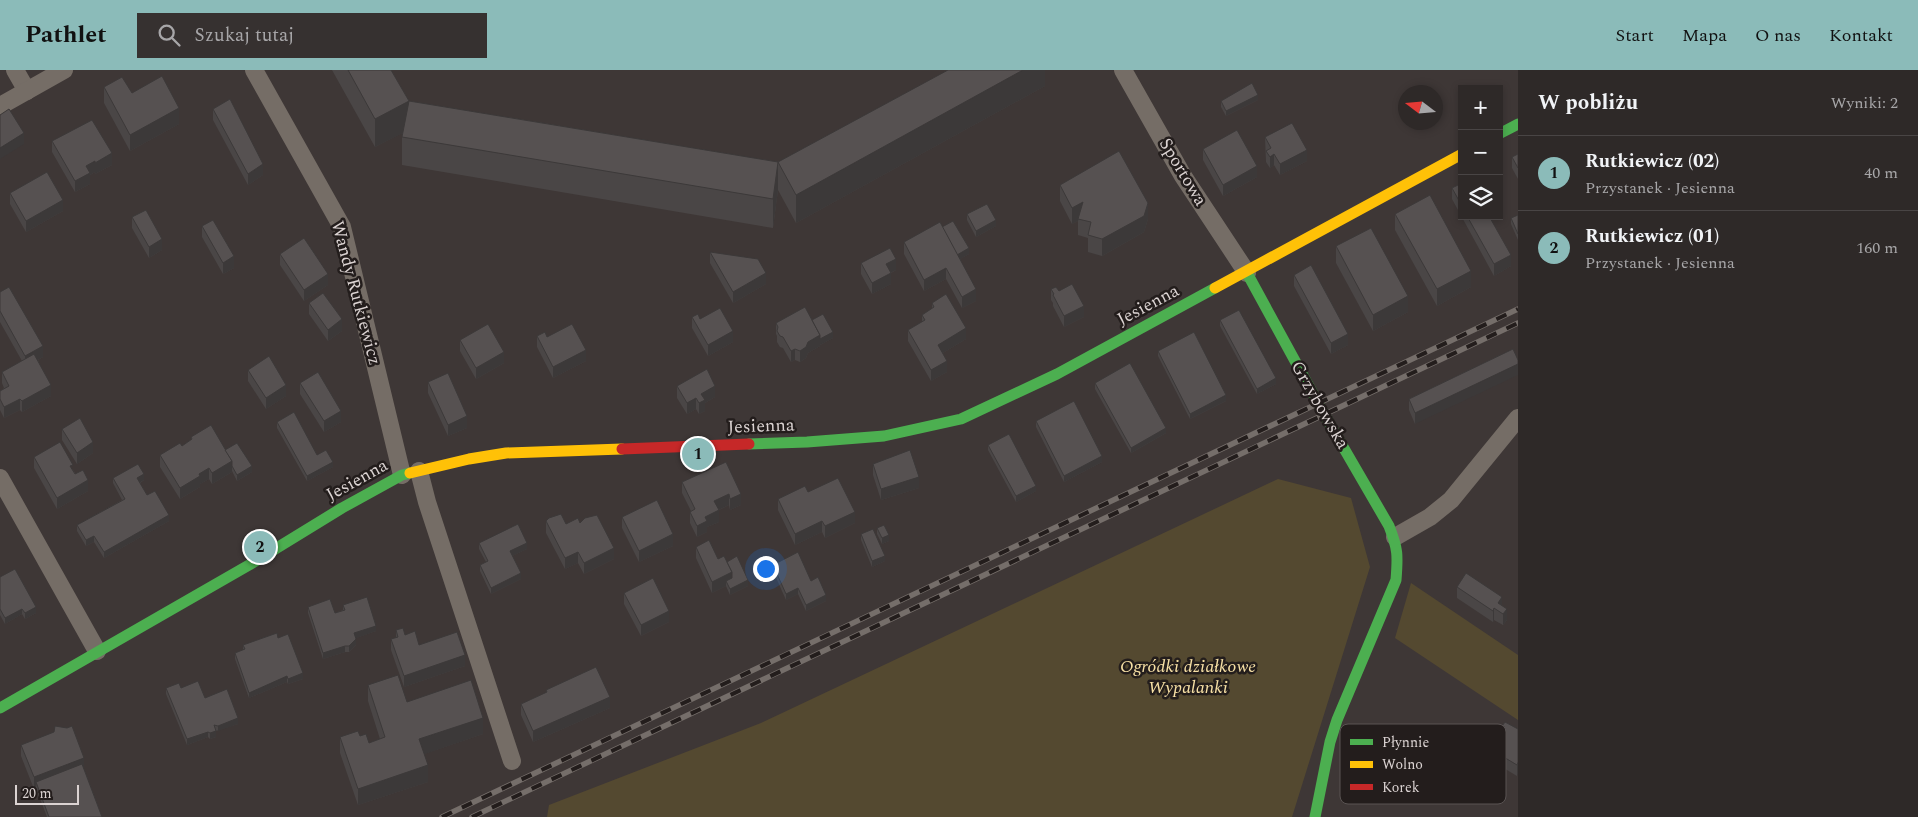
<!DOCTYPE html>
<html lang="pl">
<head>
<meta charset="utf-8">
<style>
	body { margin:0; font-family:Spectral,serif; background:#363130; color:#f1f3f6 }
	.controls { position:absolute; right:15px; top:15px; display:grid; overflow:hidden; border-radius:0px; box-shadow:0 2px 8px #0003 }
	.controls button { width:45px; height:45px; display:grid; place-items:center; padding:0; border:0; border-bottom:1px solid #494545; background:#2e2928; color:#f1f3f6; font:25px sans-serif }
	.compass { position:absolute; left:1398px; top:15px; width:45px; height:45px; border-radius:50%; background:#2e2928; box-shadow:0 2px 8px #0003; rotate:286deg }
	.scale { position:absolute; left:15px; bottom:12px; width:64px; box-sizing:border-box; padding-left:5px; border:2px solid #dbd3d2; border-top:0; font-size:14px; line-height:18px; white-space:nowrap; color:#dbd3d2; -webkit-text-stroke:4px #231d1c; paint-order:stroke }
	.you { position:absolute; left:765px; top:498px; width:18px; height:18px; margin:-12px; border:4px solid #fff; border-radius:50%; background:#1a73e8; box-shadow:0 0 0 8px #1a73e833 }
	.badge { display:grid; place-items:center; width:32px; height:32px; border-radius:50%; background:#8bbbb9; color:#111; font-size:16px; font-weight:700 }
	.pin { position:absolute; translate:-50% -50%; border:2px solid #fff; box-shadow:0 1px 5px #0006 }
	.list { margin:0; padding:0; list-style:none }
	h2 { display:flex; justify-content:space-between; align-items:center; height:65px; margin:0; padding:0 20px; font-size:21px }
	h2 small { font-size:16px; font-weight:400; color:#a7a6a8 }
	.list li { display:grid; grid-template-columns:32px 1fr auto; gap:15px; align-items:center; box-sizing:border-box; height:75px; padding:0 20px; border-top:1px solid #494545 }
	.list b { display:block; font-size:19px; white-space:nowrap }
	.list p { margin:0; font-size:16px; white-space:nowrap; color:#a7a6a8 }
	.list em { font-size:16px; font-style:normal; color:#a7a6a8 }
	.icon { flex:none; width:28px; height:28px; fill:none; stroke:currentColor; stroke-width:2; stroke-linecap:round; stroke-linejoin:round }
	.map { position:relative; flex:none; width:1518px; height:747px; overflow:hidden }
	header { display:flex; align-items:center; gap:30px; box-sizing:border-box; height:70px; padding:0 25px; background:#8bbbb9; color:#111 }
	header strong { font-size:24px }
	nav { display:flex; gap:28px; margin-inline-start:auto; font-size:18px }
	.search { width:350px; height:45px; background:#363130; display:flex; align-items:center; gap:12px; box-sizing:border-box; padding:0 18px; border-radius:0px; color:#a7a6a8; font-size:19px }
	main { display:flex }
	aside { flex:1; background:#2e2928 }
	.map>svg:first-child { display:block }
	.green { fill:#544930 }
	.lines { fill:none; stroke-linecap:round; stroke-linejoin:round }
	.street { stroke:#756d66; stroke-width:18 }
	.fast { stroke:#4caf50; stroke-width:11 }
	.slow { stroke:#ffc107; stroke-width:11 }
	.jam { stroke:#c62828; stroke-width:11 }
	.rail-casing { stroke:#756e6a; stroke-width:5.5 }
	.rail { stroke:#231d1c; stroke-width:4; stroke-dasharray:11; stroke-linecap:butt }
	.wall { fill:#4a4646 }
	.shaded-wall { fill:#3c3939 }
	.building { fill:#565151; stroke:#3c3939 }
	.labels { text-anchor:middle; dominant-baseline:central; stroke-width:5; stroke-linejoin:round; paint-order:stroke }
	.street-label { font-size:18px; fill:#dbd3d2; stroke:#231d1c }
	.park-label { font-size:18px; font-style:italic; fill:#f7e0a5; stroke:#231d1c }
	.key { fill:#231d1c; stroke:#5a5453; stroke-width:1 }
	.key-label { font-size:14px; fill:#dbd3d2 }
</style>
</head>
<body>
<header>
<strong>Pathlet</strong>
<div class="search"><svg class="icon" aria-label="search" viewBox="0 0 24 24"><circle cx="10" cy="10" r="6"/><path d="M15 15l6 6"/></svg>Szukaj tutaj</div>
<nav><a>Start</a><a>Mapa</a><a>O nas</a><a>Kontakt</a></nav>
</header>
<main>
<div class="map">
<svg width="1518" height="747" viewBox="0 0 1518 747">
	<rect width="100%" height="100%" fill="#3e3736"/>
	<g class="green">
		<path d="M1278,409L1351,428L1370,497L1292,747H547L549,735L761,653Z"/>
		<path d="M1411,513L1518,585V650L1395,568Z"/>
	</g>
	<g class="lines">
		<g class="street">
			<path d="M15,0L27,21"/>
			<path d="M254,0L342,157L402,405"/>
			<path d="M1123,0L1183,106L1247,203"/>
			<path d="M0,36L64,0"/>
			<path d="M419,401L427,432L512,691"/>
			<path d="M0,408L97,581"/>
			<path d="M1395,467L1430,447L1451,430L1518,348"/>
		</g>
		<g class="fast">
			<path d="M1499,64L1518,54"/>
			<path d="M1247,203L1324,344L1389,456C1398,479 1398,485 1396,510L1337,650L1330,672L1315,747"/>
			<path d="M749,374L807,372L884,366L961,349L1057,304L1215,218"/>
			<path d="M0,638L249,495L342,438L402,405L410,403"/>
		</g>
		<g class="slow">
			<path d="M1215,218L1462,84"/>
			<path d="M410,403L469,389L506,383L622,379"/>
		</g>
		<path class="jam" d="M622,379L749,374"/>
		<defs>
			<g id="rail">
				<path d="M442,747L1518,239"/>
				<path d="M472,747L1518,253"/>
			</g>
		</defs>
		<use href="#rail" class="rail-casing"/>
		<use href="#rail" class="rail"/>
	</g>
	<g class="wall">
		<path d="M332,0H391L409,31L778,92L1045,0V16L796,153L778,120L773,158L402,95V63L375,77Z"/>
		<path d="M104,17L132,23L179,54L130,81L104,33Z"/>
		<path d="M1258,30L1226,46L1221,37V31Z"/>
		<path d="M213,39L263,105L248,115L213,50Z"/>
		<path d="M1265,67L1307,91L1280,105L1274,95L1270,98L1266,92Z"/>
		<path d="M52,71L112,95L95,104V102L90,105V114L75,122L52,82Z"/>
		<path d="M1203,79L1257,107L1223,126L1203,90Z"/>
		<path d="M1518,84V109L1512,98V87Z"/>
		<path d="M1462,113V146H1489L1511,196L1494,206L1452,129V118Z"/>
		<path d="M1060,115L1148,149L1144,162L1102,186L1088,182V168L1078,165V151L1072,154L1060,131Z"/>
		<path d="M10,123L63,141L26,162L10,134Z"/>
		<path d="M967,144L996,156L976,167L967,150Z"/>
		<path d="M1395,144L1471,217L1437,236L1395,160Z"/>
		<path d="M1518,145V170L1511,154V148Z"/>
		<path d="M132,147L162,180L149,188L132,158Z"/>
		<path d="M202,156L234,198L223,204L202,167Z"/>
		<path d="M942,157L969,184L960,189L976,231L962,238L946,209L924,221L904,184V172Z"/>
		<path d="M1336,176L1408,242L1373,261L1336,193Z"/>
		<path d="M710,182L766,214L733,233L710,193Z"/>
		<path d="M280,184L328,215L304,231L280,195Z"/>
		<path d="M861,193L896,200L891,203V214L872,224L861,204Z"/>
		<path d="M1294,205L1348,275L1331,284L1294,216Z"/>
		<path d="M1051,219L1059,221L1084,247L1064,257L1053,236V233L1051,230Z"/>
		<path d="M0,222L43,287L38,290L51,326L22,342L20,340L4,348L0,340V321L4,318L2,313V302L22,291L0,252Z"/>
		<path d="M309,233L342,261L328,271L309,244Z"/>
		<path d="M932,233L966,269L943,283L947,302L931,311L908,271V260L922,252V245L932,239Z"/>
		<path d="M692,247L700,249L733,272L708,286L692,258Z"/>
		<path d="M812,250L833,268L820,275V276L808,283L806,288L800,292L795,290L791,292L783,278L780,277L777,272V266L776,264V253Z"/>
		<path d="M1220,250L1276,314L1257,324L1220,256Z"/>
		<path d="M537,266L547,267L586,291L553,308L537,277Z"/>
		<path d="M460,270L504,293L476,309L460,281Z"/>
		<path d="M1513,279L1415,354L1409,340V329Z"/>
		<path d="M1158,281L1226,331L1190,349L1158,286Z"/>
		<path d="M248,300L286,326L266,339L248,311Z"/>
		<path d="M428,312L467,358L448,366L428,323Z"/>
		<path d="M300,313L341,352L324,362L300,324Z"/>
		<path d="M1095,313L1166,363L1131,383L1095,319Z"/>
		<path d="M677,316L715,327L705,333V341L699,344L696,339L687,344L677,328Z"/>
		<path d="M1036,351L1102,392L1064,412L1036,357Z"/>
		<path d="M277,352L317,385L333,397L307,411L277,358Z"/>
		<path d="M62,359L93,383L77,394L62,370Z"/>
		<path d="M191,367L225,380L252,402L237,411L232,401V402L212,414L209,409L200,414V417L180,429L160,397V385L182,376L191,370Z"/>
		<path d="M988,375L1036,421L1016,432L988,380Z"/>
		<path d="M34,387L73,400L88,421L57,439L34,398Z"/>
		<path d="M726,392L741,435L730,440L729,435L719,440V452L707,457V462L697,467L690,453V442L691,441L682,423V412Z"/>
		<path d="M873,394L919,418L881,430L873,405Z"/>
		<path d="M113,408L144,410L140,413L147,425L169,451L104,488L94,472L86,476L77,461V455L122,430L113,413Z"/>
		<path d="M808,422L855,453L825,468L822,462L795,475L778,440V429Z"/>
		<path d="M622,447L673,476L639,492L622,458Z"/>
		<path d="M546,451L566,454L580,453L614,489L584,504L578,493L565,499L546,463Z"/>
		<path d="M877,458L889,471L882,474L877,464Z"/>
		<path d="M861,464L885,491L872,497L861,470Z"/>
		<path d="M479,473L527,479L512,486L521,509L491,524L480,501V495L486,492L479,479Z"/>
		<path d="M696,477L718,489L727,492L748,516L730,525L726,516L712,523L696,488Z"/>
		<path d="M773,495L811,511L826,531L806,541L798,524L786,530L773,501Z"/>
		<path d="M0,507L36,543L25,549L22,544L5,554L0,545Z"/>
		<path d="M1457,517L1502,536L1507,550L1503,555L1494,550L1493,552L1457,528Z"/>
		<path d="M624,523L669,552L641,566L624,534Z"/>
		<path d="M343,535L376,561L356,568V575L349,582H345L323,589L308,543V537L335,543L343,540Z"/>
		<path d="M396,560L405,565L419,575L465,596L404,617L391,580V569L396,568Z"/>
		<path d="M278,568L303,609L288,614L287,612L249,628L235,589V583L243,580V575Z"/>
		<path d="M368,615L407,632L483,664L424,684L428,712L358,735L340,683V667L360,666L369,673L380,669L368,631Z"/>
		<path d="M166,618H181L205,628L238,654L216,661V667L210,669L208,667L187,675L166,624Z"/>
		<path d="M546,620L610,638L533,672L521,645V634L546,623Z"/>
		<path d="M1518,659L1517,706L1487,688V677Z"/>
		<path d="M21,675L84,699L102,747H47L36,718L34,719L21,686Z"/>
	</g>
	<g class="shaded-wall">
		<path d="M1023,0H1045V16L796,153V125Z"/>
		<path d="M1258,25V30L1226,46V41Z"/>
		<path d="M409,31V60L375,77V49Z"/>
		<path d="M179,38V54L130,81V65Z"/>
		<path d="M24,63V74L0,89V78Z"/>
		<path d="M1307,80V91L1280,105V94Z"/>
		<path d="M112,83V95L95,104V93Z"/>
		<path d="M1274,84V95L1270,98V87Z"/>
		<path d="M95,91V102L90,105V114L75,122V111L86,96Z"/>
		<path d="M778,92V120L773,158V129Z"/>
		<path d="M263,94V105L248,115V104Z"/>
		<path d="M1257,96V107L1223,126V115Z"/>
		<path d="M63,130V141L26,162V151Z"/>
		<path d="M1083,132L1078,151L1072,154V138Z"/>
		<path d="M1148,133V149L1144,162L1102,186V169Z"/>
		<path d="M996,150V156L976,167V161Z"/>
		<path d="M162,169V180L149,188V177Z"/>
		<path d="M969,178V184L955,192V186Z"/>
		<path d="M1511,185V196L1494,206V194Z"/>
		<path d="M234,186V198L223,204V193Z"/>
		<path d="M896,189V200L886,205V194Z"/>
		<path d="M946,198V209L924,221V210Z"/>
		<path d="M1471,201V217L1437,236V219Z"/>
		<path d="M766,203V214L733,233V222Z"/>
		<path d="M891,203V214L872,224V213Z"/>
		<path d="M328,204V215L304,231V220Z"/>
		<path d="M976,219V231L962,238V227Z"/>
		<path d="M1408,226V242L1373,261V245Z"/>
		<path d="M1084,236V247L1064,257V246Z"/>
		<path d="M342,249V261L328,271V260Z"/>
		<path d="M966,258V269L938,286V275Z"/>
		<path d="M733,261V272L708,286V275Z"/>
		<path d="M833,262V268L820,275V276L808,283L806,288L800,292V281L808,272L820,265Z"/>
		<path d="M1348,264V275L1331,284V273Z"/>
		<path d="M43,276V287L25,297V286Z"/>
		<path d="M795,279V290L791,292V281Z"/>
		<path d="M586,280V291L553,308V297Z"/>
		<path d="M504,282V293L476,309V298Z"/>
		<path d="M947,291V302L931,311V300Z"/>
		<path d="M1518,294V305L1415,354V343Z"/>
		<path d="M1276,308V314L1257,324V319Z"/>
		<path d="M51,315V326L22,342V331Z"/>
		<path d="M286,315V326L266,339V328Z"/>
		<path d="M715,316V327L705,333V341L699,344V333L701,324Z"/>
		<path d="M1226,325V331L1190,349V344Z"/>
		<path d="M696,328V339L687,344V333Z"/>
		<path d="M20,329V340L4,348V337Z"/>
		<path d="M341,341V352L324,362V351Z"/>
		<path d="M467,346V358L448,366V355Z"/>
		<path d="M1166,358V363L1131,383V378Z"/>
		<path d="M93,372V383L77,394V383Z"/>
		<path d="M1102,386V392L1064,412V406Z"/>
		<path d="M232,391V402L212,414V403Z"/>
		<path d="M333,392V397L307,411V406Z"/>
		<path d="M252,396V402L237,411V405Z"/>
		<path d="M209,398V409L200,414V417L180,429V418L199,404Z"/>
		<path d="M144,404V410L137,414V408Z"/>
		<path d="M919,407V418L881,430V419Z"/>
		<path d="M88,410V421L57,439V428Z"/>
		<path d="M1036,416V421L1016,432V426Z"/>
		<path d="M729,424V435L714,442V431Z"/>
		<path d="M741,424V435L730,440V429Z"/>
		<path d="M719,440V452L707,457V462L697,467V456L705,447Z"/>
		<path d="M855,442V453L825,468V456Z"/>
		<path d="M169,445V451L104,488V482Z"/>
		<path d="M822,451V462L795,475V464Z"/>
		<path d="M673,464V476L639,492V481Z"/>
		<path d="M889,465V471L882,474V468Z"/>
		<path d="M94,466V472L86,476V470Z"/>
		<path d="M527,473V479L510,487V481Z"/>
		<path d="M614,478V489L584,504V493Z"/>
		<path d="M578,482V493L565,499V488Z"/>
		<path d="M885,486V491L872,497V491Z"/>
		<path d="M732,502V514L726,511V516L712,523V512Z"/>
		<path d="M521,503V509L491,524V518Z"/>
		<path d="M748,510V516L730,525V519Z"/>
		<path d="M798,518V524L786,530V524Z"/>
		<path d="M826,525V531L806,541V535Z"/>
		<path d="M1502,527V538L1498,533Z"/>
		<path d="M36,537V543L25,549V543Z"/>
		<path d="M1494,538V550L1493,552V541Z"/>
		<path d="M22,539V544L5,554V548Z"/>
		<path d="M1507,539V550L1503,555V544Z"/>
		<path d="M669,541V552L641,566V555Z"/>
		<path d="M376,556V561L354,569V563Z"/>
		<path d="M356,569V575L349,582V576Z"/>
		<path d="M345,576V582L323,589V583Z"/>
		<path d="M465,585V596L404,617V606Z"/>
		<path d="M303,603V609L288,614V609Z"/>
		<path d="M287,606V612L249,628V623Z"/>
		<path d="M610,627V638L533,672V661Z"/>
		<path d="M238,648V654L218,661V656Z"/>
		<path d="M483,648V664L419,686V669Z"/>
		<path d="M216,661V667L210,669V663Z"/>
		<path d="M208,662V667L187,675V669Z"/>
		<path d="M84,688V699L37,717L36,712V718L34,719V707Z"/>
		<path d="M1518,692V704L1517,706V695Z"/>
		<path d="M428,695V712L358,735V719Z"/>
	</g>
	<g class="building">
		<path d="M348,0H391L409,31L375,49Z"/>
		<path d="M948,0H1023L796,125L778,92Z"/>
		<path d="M162,6L179,38L130,65L104,17L122,7L132,23Z"/>
		<path d="M1252,13L1258,25L1226,41L1221,31Z"/>
		<path d="M230,29L263,94L248,104L213,39Z"/>
		<path d="M409,31L778,92L773,129L402,67Z"/>
		<path d="M9,39L24,63L0,78V45Z"/>
		<path d="M92,50L112,83L95,93V91L86,96L90,103L75,111L52,71Z"/>
		<path d="M1292,53L1307,80L1280,94L1274,84L1270,87L1266,81L1271,78L1265,67Z"/>
		<path d="M1237,60L1257,96L1223,115L1203,79Z"/>
		<path d="M1119,81L1148,133L1144,146L1102,169L1088,165L1091,152L1078,149L1083,132L1072,138L1060,115Z"/>
		<path d="M1518,84V98L1512,87Z"/>
		<path d="M47,102L63,130L26,151L10,123Z"/>
		<path d="M1462,113V136L1452,118Z"/>
		<path d="M1430,125L1471,201L1437,219L1395,144Z"/>
		<path d="M987,134L996,150L976,161L967,144Z"/>
		<path d="M146,140L162,169L149,177L132,147Z"/>
		<path d="M1518,145V164L1511,148Z"/>
		<path d="M1467,146H1489L1511,185L1494,194Z"/>
		<path d="M213,150L234,186L223,193L202,156Z"/>
		<path d="M953,151L969,178L957,185L942,157Z"/>
		<path d="M940,152L976,219L962,227L946,198L924,210L904,172Z"/>
		<path d="M1371,158L1408,226L1373,245L1336,176Z"/>
		<path d="M304,168L328,204L304,220L280,184Z"/>
		<path d="M890,178L896,189L886,194L891,203L872,213L861,193Z"/>
		<path d="M710,182L758,189L766,203L733,222Z"/>
		<path d="M1311,195L1348,264L1331,273L1294,205Z"/>
		<path d="M1072,214L1084,236L1064,246L1053,225L1054,224L1051,219L1056,217L1059,221Z"/>
		<path d="M9,217L43,276L25,286L0,241V222Z"/>
		<path d="M323,223L342,249L328,260L309,233Z"/>
		<path d="M946,224L966,258L938,275L947,291L931,300L908,260L925,250L922,245L934,237L932,233Z"/>
		<path d="M805,237L820,265L808,272L806,277L800,281L795,279L791,281L783,267L780,266L777,261L778,257L776,253Z"/>
		<path d="M720,238L733,261L708,275L692,247L698,244L700,249Z"/>
		<path d="M1239,240L1276,308L1257,319L1220,250Z"/>
		<path d="M823,244L833,262L820,269V265L812,250Z"/>
		<path d="M488,254L504,282L476,298L460,270Z"/>
		<path d="M572,254L586,280L553,297L537,266L545,262L547,267Z"/>
		<path d="M1194,262L1226,325L1190,344L1158,281Z"/>
		<path d="M1513,279L1518,290V294L1415,343L1409,329Z"/>
		<path d="M34,284L51,315L22,331L20,329L4,337L0,329V321L9,316L2,302Z"/>
		<path d="M269,286L286,315L266,328L248,300Z"/>
		<path d="M1130,293L1166,358L1131,378L1095,313Z"/>
		<path d="M707,299L715,316L701,324L705,330L699,333L696,328L687,333L677,316Z"/>
		<path d="M318,302L341,341L324,351L300,313Z"/>
		<path d="M448,303L467,346L448,355L428,312Z"/>
		<path d="M1074,331L1102,386L1064,406L1036,351Z"/>
		<path d="M294,342L317,385L326,380L333,392L307,406L277,352Z"/>
		<path d="M80,348L93,372L77,383L62,359Z"/>
		<path d="M211,355L232,391L212,403L209,398L199,404L200,406L180,418L160,385L180,373L182,376L192,369L191,367Z"/>
		<path d="M1009,364L1036,416L1016,426L988,375Z"/>
		<path d="M60,372L73,395L70,396L75,404L83,400L88,410L57,428L34,387Z"/>
		<path d="M237,373L252,396L237,405L232,396V391L225,380Z"/>
		<path d="M910,380L919,407L881,419L873,394Z"/>
		<path d="M726,392L741,424L730,429L729,424L714,431L719,440L705,447L707,451L697,456L690,442L695,439L682,412Z"/>
		<path d="M138,394L144,404L137,408L147,425L155,421L169,445L104,482L94,466L86,470L77,455L125,429L113,408Z"/>
		<path d="M838,408L855,442L825,456L822,451L795,464L778,429L805,416L808,422Z"/>
		<path d="M657,430L673,464L639,481L622,447Z"/>
		<path d="M561,444L566,454L578,448L580,453L585,448L597,445L614,478L584,493L578,482L565,488L546,451L549,448Z"/>
		<path d="M518,454L527,473L510,481L521,503L491,518L480,495L488,491L479,473Z"/>
		<path d="M884,455L889,465L882,468L877,458Z"/>
		<path d="M873,459L885,486L872,491L861,464Z"/>
		<path d="M709,470L718,489L724,486L732,502L712,512L696,477Z"/>
		<path d="M798,482L811,511L818,507L826,525L806,535L798,518L786,524L773,495Z"/>
		<path d="M737,486L748,510L730,519L726,511L732,508V502L727,492Z"/>
		<path d="M15,499L36,537L25,543L22,539L5,548L0,539V507Z"/>
		<path d="M1466,503L1502,527L1498,533L1507,539L1503,544L1494,538L1493,541L1457,517Z"/>
		<path d="M653,508L669,541L641,555L624,523Z"/>
		<path d="M367,527L376,556L354,563L356,569L349,576H345L323,583L308,537L330,529L335,543L345,540L343,535Z"/>
		<path d="M403,558L405,565L415,561L419,575L457,562L465,585L404,606L391,569L398,567L396,560Z"/>
		<path d="M277,563L278,568L288,564L303,603L288,609L287,606L249,623L235,583L245,579L243,575Z"/>
		<path d="M596,597L610,627L533,661L521,634L547,622L546,620Z"/>
		<path d="M398,605L407,632L471,610L483,648L419,669L428,695L358,719L340,667L358,661L360,666L366,664L369,673L385,667L368,615Z"/>
		<path d="M198,611L205,628L227,619L238,648L218,656L214,655L216,661L210,663L208,662L187,669L166,618L179,613L181,618Z"/>
		<path d="M1505,652L1518,659V692L1517,695L1487,677Z"/>
		<path d="M55,656L67,658L72,656L84,688L34,707L21,675L54,662Z"/>
		<path d="M82,694L102,747H49L36,712Z"/>
	</g>
	<g class="labels">
		<g class="street-label">
			<text transform="translate(1183 102) rotate(59)">Sportowa</text>
			<text transform="translate(356 223) rotate(75)">Wandy Rutkiewicz</text>
			<text transform="translate(1148 235) rotate(-28)">Jesienna</text>
			<text transform="translate(1320 335) rotate(60)">Grzybowska</text>
			<text transform="translate(761 356) rotate(-2)">Jesienna</text>
			<text transform="translate(357 410) rotate(-29)">Jesienna</text>
		</g>
		<g class="park-label">
			<text x="1188" y="596">Ogródki działkowe<tspan x="1188" dy="21">Wypalanki</tspan></text>
		</g>
	</g>
	<rect x="1340" y="654" width="166" height="80" rx="8" class="key"/>
	<rect x="1350" y="669" width="23" height="6" fill="#4caf50"/>
	<rect x="1350" y="691" width="23" height="7" fill="#ffc107"/>
	<rect x="1350" y="714" width="23" height="6" fill="#c62828"/>
	<g class="key-label">
		<text x="1382" y="677">Płynnie</text>
		<text x="1382" y="699">Wolno</text>
		<text x="1382" y="722">Korek</text>
	</g>
</svg>
<div class="controls">
<button>+</button>
<button>−</button>
<button><svg class="icon" aria-label="layers" viewBox="0 0 24 24"><path d="M12 4l9 5-9 5-9-5zM3 14l9 5 9-5"/></svg></button>
</div>
<svg class="compass" viewBox="-18 -18 36 36"><path d="M0-13l5 13h-10z" fill="#e53935"/><path d="M0 13l5-13h-10z" fill="#a7a6a8"/></svg>
<div class="scale">20 m</div>
<div class="you"></div>
<div class="pin badge" style="left:698px;top:384px">1</div>
<div class="pin badge" style="left:260px;top:477px">2</div>
</div>
<aside>
<h2>W pobliżu<small>Wyniki: 2</small></h2>
<ul class="list">
<li><span class="badge">1</span><div><b>Rutkiewicz (02)</b><p>Przystanek · Jesienna</p></div><em>40 m</em></li>
<li><span class="badge">2</span><div><b>Rutkiewicz (01)</b><p>Przystanek · Jesienna</p></div><em>160 m</em></li>
</ul>
</aside>
</main>
</body>
</html>
